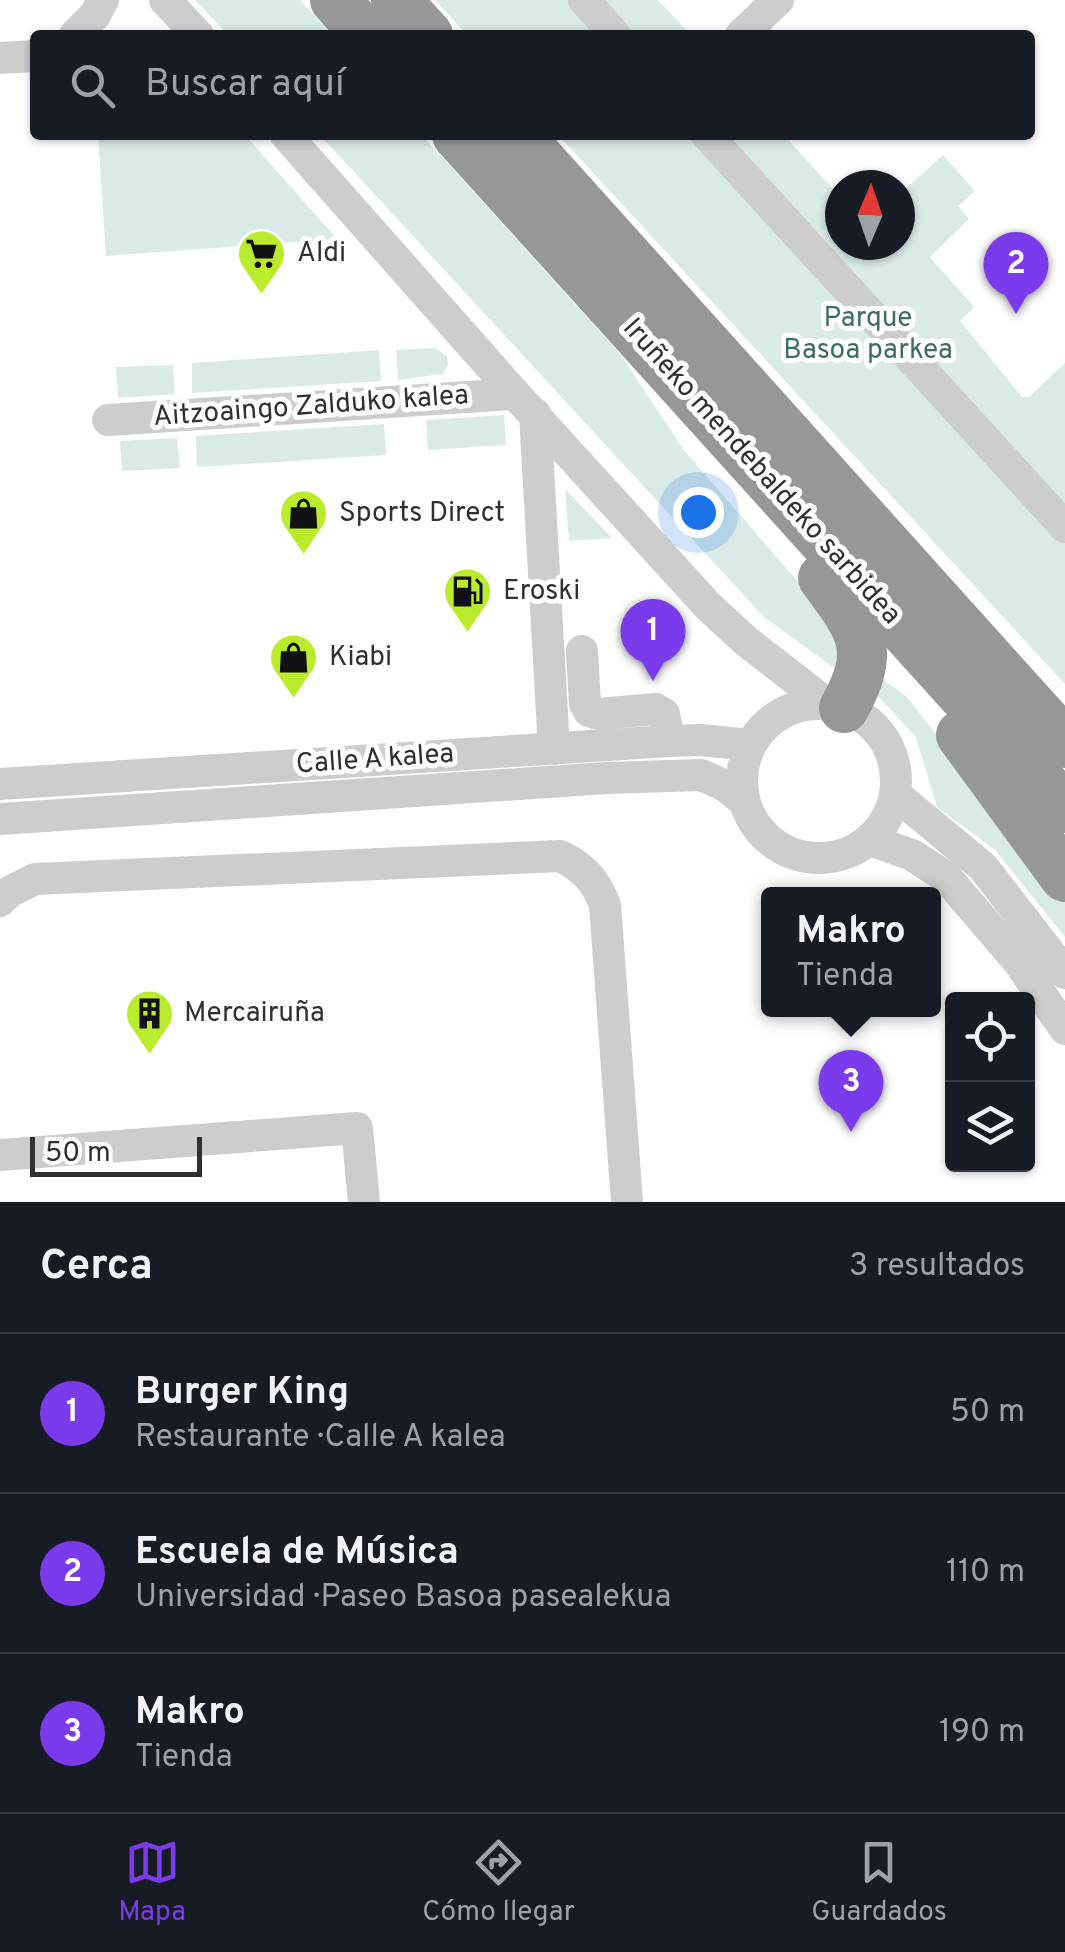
<!DOCTYPE html>
<html lang="es">
<head>
<meta charset="utf-8">
<style>
	body { margin:0; font-family:Overpass,sans-serif; background:#20242c; color:#f1f3f6 }
	.controls { position:absolute; right:30px; bottom:30px; display:grid; overflow:hidden; border-radius:10px; box-shadow:0 2px 8px #0004 }
	.controls button { width:90px; height:90px; display:grid; place-items:center; padding:0; border:0; border-bottom:2px solid #363941; background:#171b24; color:#f1f3f6; font:50px sans-serif }
	.compass { position:absolute; left:825px; top:170px; width:90px; height:90px; border-radius:50%; background:#171b24; box-shadow:0 2px 8px #0004; rotate:2deg }
	.scale { position:absolute; left:30px; bottom:25px; width:172px; box-sizing:border-box; padding-left:10px; border:5px solid #303030; border-top:0; font-size:28px; line-height:35px; white-space:nowrap; color:#303030; -webkit-text-stroke:8px #fff; paint-order:stroke }
	.you { position:absolute; left:698px; top:512px; width:35px; height:35px; margin:-25px; border:8px solid #fff; border-radius:50%; background:#1a73e8; box-shadow:0 0 0 15px #1a73e833 }
	.badge { display:grid; place-items:center; width:65px; height:65px; border-radius:50%; background:#7c3aed; color:#fff; font-size:32px; font-weight:700 }
	.pin { position:absolute; translate:-50% -82px; filter:drop-shadow(0 2px 5px #0008) }
	.pin::after { content:''; position:absolute; top:52px; width:35px; height:30px; background:inherit; clip-path:polygon(0 0,100% 0,50% 100%) }
	.popup { position:absolute; left:761px; top:887px; width:180px; height:130px; box-sizing:border-box; display:grid; place-content:center; border-radius:10px; background:#171b24; filter:drop-shadow(0 2px 8px #0005); font-size:32px; white-space:nowrap; color:#9ea1a6 }
	.popup b { font-size:38px; color:#f1f3f6 }
	.popup::after { content:''; position:absolute; left:50%; top:100%; margin-left:-20px; border:20px solid transparent; border-top-color:#171b24 }
	.list { margin:0; padding:0; list-style:none }
	h2 { display:flex; justify-content:space-between; align-items:center; height:130px; margin:0; padding:0 40px; font-size:42px }
	h2 small { font-size:32px; font-weight:400; color:#9ea1a6 }
	.list li { display:grid; grid-template-columns:65px 1fr auto; gap:30px; align-items:center; box-sizing:border-box; height:160px; padding:0 40px; border-top:2px solid #363941 }
	.list b { display:block; font-size:38px; white-space:nowrap }
	.list p { margin:0; font-size:32px; white-space:nowrap; color:#9ea1a6 }
	.list em { font-size:32px; font-style:normal; color:#9ea1a6 }
	.icon { flex:none; width:55px; height:55px; fill:none; stroke:currentColor; stroke-width:2; stroke-linecap:round; stroke-linejoin:round }
	.map { position:relative; flex:none; width:1065px; height:1202px; overflow:hidden }
	.search { position:absolute; background:#171b24; box-shadow:0 2px 8px #0004; left:30px; right:30px; top:30px; height:110px; display:flex; align-items:center; gap:25px; box-sizing:border-box; padding:0 35px; border-radius:10px; color:#9ea1a6; font-size:38px }
	.sheet { height:610px; background:#171b24 }
	nav { display:flex; justify-content:space-around; align-items:center; box-sizing:border-box; height:140px; border-top:2px solid #363941; background:#171b24; font-size:28px; color:#9ea1a6 }
	nav a { display:grid; justify-items:center; gap:5px }
	nav .on { color:#7c3aed }
	.map>svg:first-child { display:block }
	.green { fill:#daeae7 }
	.lines { fill:none; stroke-linecap:round; stroke-linejoin:round }
	.minor { stroke:#cdcdcd; stroke-width:32 }
	.highway { stroke:#979797; stroke-width:50 }
	.labels { text-anchor:middle; dominant-baseline:central; stroke-width:10; stroke-linejoin:round; paint-order:stroke }
	.poi-label { font-size:28px; fill:#303030; stroke:#fff; text-anchor:start }
	.park-label { font-size:28px; fill:#3b6d67; stroke:#fff }
	.street-label { font-size:28px; fill:#303030; stroke:#fff }
</style>
</head>
<body>
<div class="map">
<svg width="1065" height="1202" viewBox="0 0 1065 1202">
	<rect width="100%" height="100%" fill="#fff"/>
	<g class="green">
		<path d="M195,0H300L332,35H228Z"/>
		<path d="M435,0H658L691,35H467Z"/>
		<path d="M98,135H245L337,239L106,256Z"/>
		<path d="M320,135H422L620,354L683,449L812,598L843,653L841,673L764,617Z"/>
		<path d="M558,135H784L840,197V245H900V194L943,155L975,191L958,206L969,219L930,257L974,307L960,321L1022,397H1029L1065,363V684Z"/>
		<path d="M436,348L447,357L448,365L443,374L398,380L396,350Z"/>
		<path d="M379,350L381,381L192,393V363Z"/>
		<path d="M173,365L175,394L118,398L116,367Z"/>
		<path d="M504,415L506,445L428,450L426,420Z"/>
		<path d="M384,424L386,455L197,467L196,436Z"/>
		<path d="M177,438L180,468L122,471L120,441Z"/>
		<path d="M565,489L612,538L569,541Z"/>
		<path d="M876,674L907,697L1065,900V937L995,850L937,807L916,737L875,693Z"/>
	</g>
	<g class="lines">
		<g class="minor">
			<path d="M165,0L198,35"/>
			<path d="M584,0L615,35"/>
			<path d="M75,35L95,15L103,0"/>
			<path d="M741,35L778,0"/>
			<path d="M0,58L35,56"/>
			<path d="M286,135L515,394L708,606L746,641L827,704"/>
			<path d="M707,135L1065,527"/>
			<path d="M535,414L554,749"/>
			<path d="M108,420L515,394"/>
			<path d="M582,651L585,704L589,711L598,714L656,709L664,714L669,741"/>
			<circle cx="819" cy="781" r="77"/>
			<path d="M0,784L669,741L701,740L750,745"/>
			<path d="M896,795L983,867L1065,973"/>
			<path d="M0,819L607,778L701,775L724,785L743,800"/>
			<path d="M870,840L912,855L946,877L1018,961L1065,1029"/>
			<path d="M0,901L9,892L35,879L560,856C585,868 595,880 605,905L627,1202"/>
			<path d="M0,1155L357,1128L364,1202"/>
		</g>
		<g class="highway">
			<path d="M335,0L366,35"/>
			<path d="M396,0L428,35"/>
			<path d="M457,135L1065,808"/>
			<path d="M518,135L1065,743"/>
			<path d="M823,578C860,628 878,648 844,708"/>
			<path d="M961,735L1065,877"/>
		</g>
	</g>
	<defs>
		<symbol id="supermarket-pin" viewBox="-11 -11 22 30"><path d="M0 17L-7.5 6A9.5 9.5 0 1 1 7.5 6Z" fill="#baeb2d" stroke="#fff"/><path d="M-6-5.5h2.5l.6 2H6L4.5 2H-2.5L-4.4-4H-6ZM-1.5 3.2a1.3 1.3 0 1 0 .1 0ZM3 3.2a1.3 1.3 0 1 0 .1 0Z" fill="#111"/></symbol>
		<symbol id="shop-pin" viewBox="-11 -11 22 30"><path d="M0 17L-7.5 6A9.5 9.5 0 1 1 7.5 6Z" fill="#baeb2d" stroke="#fff"/><path d="M-5-2.5h2.3a2.7 3.5 0 0 1 5.4 0H5L5.5 6h-11ZM-1.5-2.5h3a1.5 2.3 0 0 0-3 0Z" fill="#111"/></symbol>
		<symbol id="fuel-pin" viewBox="-11 -11 22 30"><path d="M0 17L-7.5 6A9.5 9.5 0 1 1 7.5 6Z" fill="#baeb2d" stroke="#fff"/><path d="M-5.5-6h7V0h2V4h1.3V-2.5L3-4.5l.8-.8L6-3V5H2.5V1h-1V6h-7ZM-4.2-4.7v3.2H.2V-4.7Z" fill="#111"/></symbol>
		<symbol id="building-pin" viewBox="-11 -11 22 30"><path d="M0 17L-7.5 6A9.5 9.5 0 1 1 7.5 6Z" fill="#baeb2d" stroke="#fff"/><path d="M-4-6H4V6H1V3H-1V6H-4ZM-2.5-4.3h1.7v1.8h-1.7ZM.8-4.3h1.7v1.8H.8ZM-2.5-1h1.7V.8h-1.7ZM.8-1h1.7V.8H.8Z" fill="#111"/></symbol>
	</defs>
	<g fill-rule="evenodd">
		<use href="#supermarket-pin" x="234" y="226" width="55" height="75"/>
		<use href="#shop-pin" x="276" y="486" width="55" height="75"/>
		<use href="#fuel-pin" x="440" y="564" width="55" height="75"/>
		<use href="#shop-pin" x="266" y="630" width="55" height="75"/>
		<use href="#building-pin" x="122" y="986" width="55" height="75"/>
	</g>
	<g class="labels">
		<g class="poi-label">
			<text x="297" y="254">Aldi</text>
			<text x="339" y="514">Sports Direct</text>
			<text x="503" y="592">Eroski</text>
			<text x="329" y="658">Kiabi</text>
			<text x="184" y="1014">Mercairuña</text>
		</g>
		<g class="park-label">
			<text x="868" y="319">Parque<tspan x="868" dy="32">Basoa parkea</tspan></text>
		</g>
		<g class="street-label">
			<text transform="translate(311 407) rotate(-4)">Aitzoaingo Zalduko kalea</text>
			<text transform="translate(761 472) rotate(48)">Iruñeko mendebaldeko sarbidea</text>
			<text transform="translate(375 760) rotate(-4)">Calle A kalea</text>
		</g>
	</g>
</svg>
<div class="controls">
<button><svg class="icon" aria-label="locate" viewBox="0 0 24 24"><circle cx="12" cy="12" r="6"/><path d="M12 2v4M12 18v4M2 12h4M18 12h4"/></svg></button>
<button><svg class="icon" aria-label="layers" viewBox="0 0 24 24"><path d="M12 4l9 5-9 5-9-5zM3 14l9 5 9-5"/></svg></button>
</div>
<svg class="compass" viewBox="-18 -18 36 36"><path d="M0-13l5 13h-10z" fill="#e53935"/><path d="M0 13l5-13h-10z" fill="#9ea1a6"/></svg>
<div class="scale">50 m</div>
<div class="you"></div>
<div class="pin badge" style="left:653px;top:681px">1</div>
<div class="pin badge" style="left:1016px;top:314px">2</div>
<div class="pin badge" style="left:851px;top:1132px">3</div>
<div class="popup"><b>Makro</b>Tienda</div>
<div class="search"><svg class="icon" aria-label="search" viewBox="0 0 24 24"><circle cx="10" cy="10" r="6"/><path d="M15 15l6 6"/></svg>Buscar aquí</div>
</div>
<section class="sheet">
<h2>Cerca<small>3 resultados</small></h2>
<ul class="list">
<li><span class="badge">1</span><div><b>Burger King</b><p>Restaurante · Calle A kalea</p></div><em>50 m</em></li>
<li><span class="badge">2</span><div><b>Escuela de Música</b><p>Universidad · Paseo Basoa pasealekua</p></div><em>110 m</em></li>
<li><span class="badge">3</span><div><b>Makro</b><p>Tienda</p></div><em>190 m</em></li>
</ul>
</section>
<nav>
<a class="on"><svg class="icon" aria-label="map" viewBox="0 0 24 24"><path d="M3 6l6-2 6 2 6-2v14l-6 2-6-2-6 2zM9 4v14M15 6v14"/></svg>Mapa</a>
<a><svg class="icon" aria-label="directions" viewBox="0 0 24 24"><path d="M12 3l9 9-9 9-9-9zM9 14v-3h6M13 9l2 2-2 2"/></svg>Cómo llegar</a>
<a><svg class="icon" aria-label="saved" viewBox="0 0 24 24"><path d="M7 4h10v16l-5-4-5 4z"/></svg>Guardados</a>
</nav>
</body>
</html>
